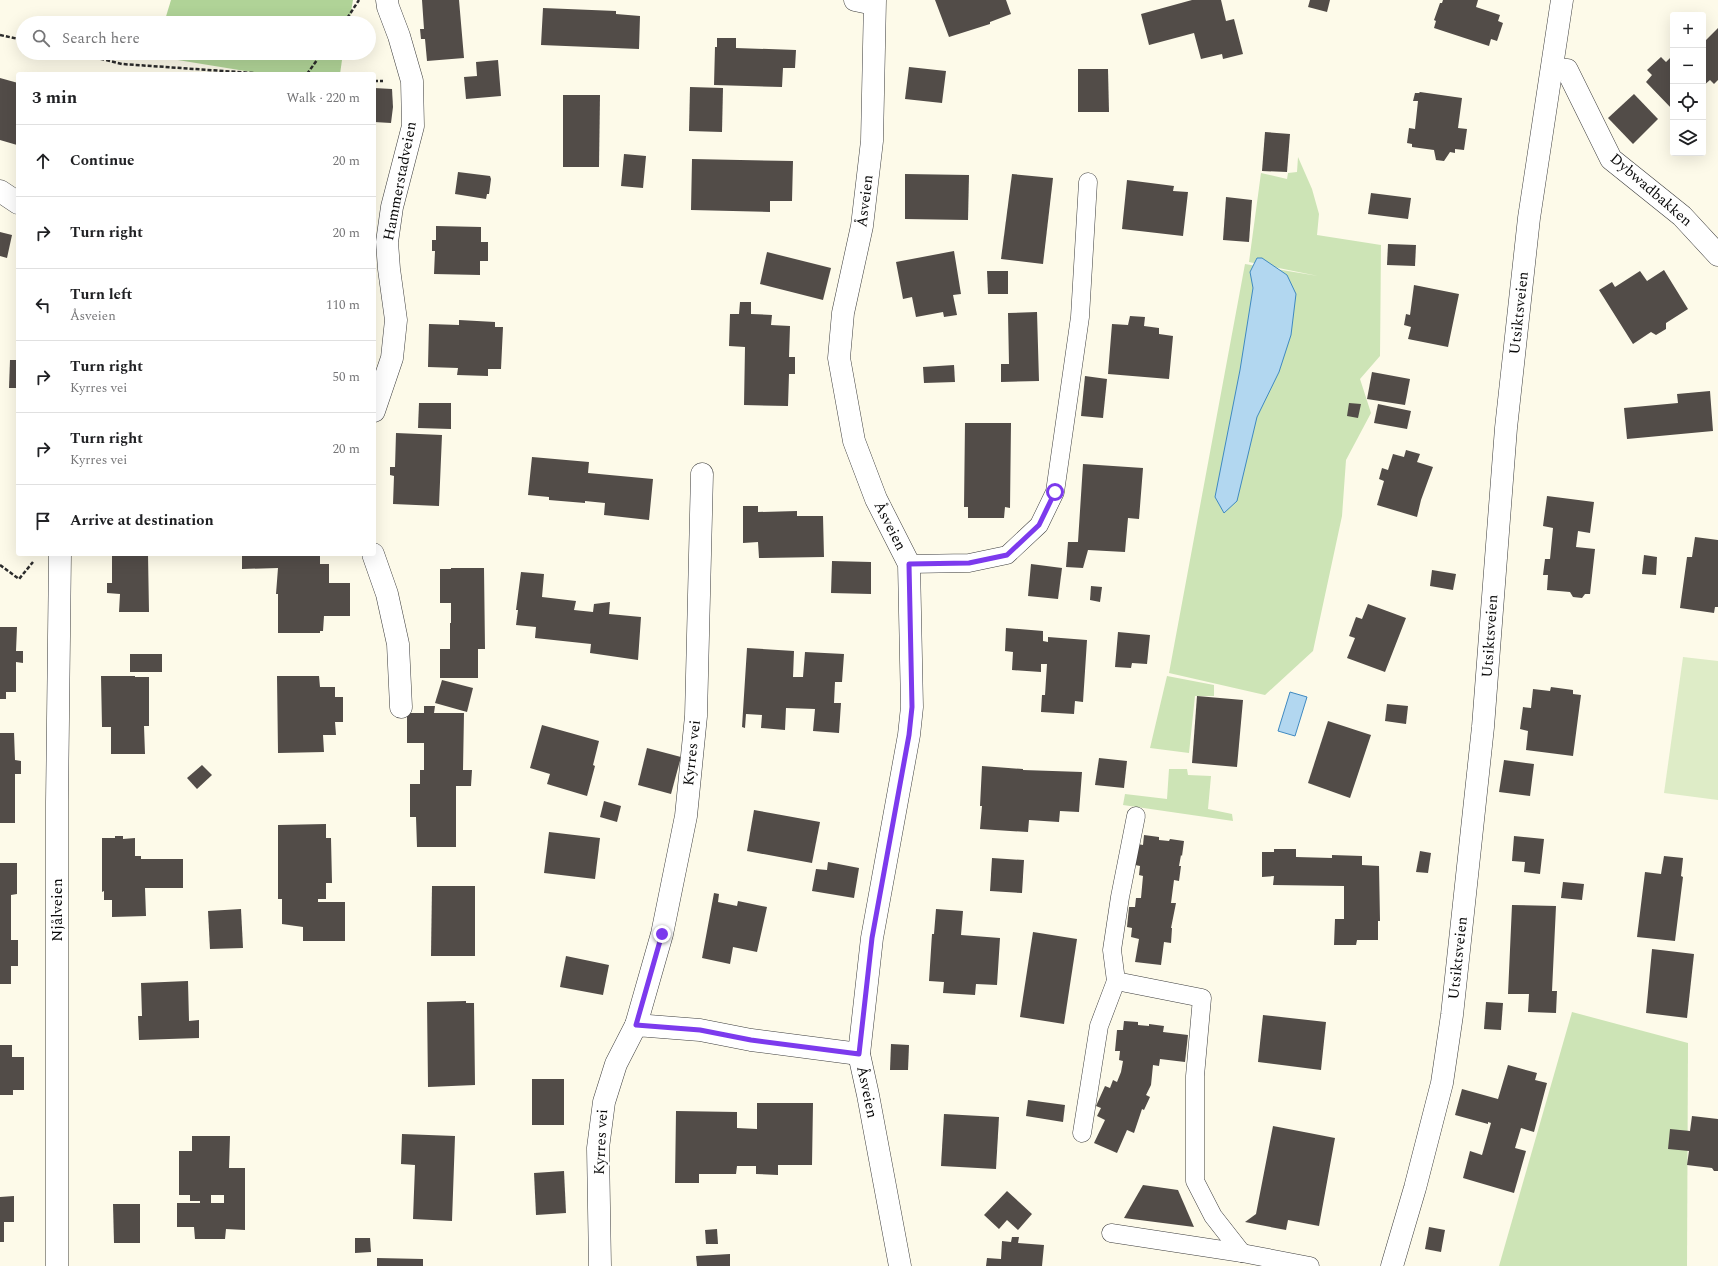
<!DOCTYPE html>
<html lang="en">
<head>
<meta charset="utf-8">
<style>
	body { margin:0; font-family:Spectral,serif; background:#f6f6f6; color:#202124 }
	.controls { position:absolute; right:12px; top:12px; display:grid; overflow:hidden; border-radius:4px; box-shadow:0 4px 16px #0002 }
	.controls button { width:36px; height:36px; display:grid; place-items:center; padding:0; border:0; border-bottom:1px solid #e0e0e0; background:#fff; color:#202124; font:20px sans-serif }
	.stop { position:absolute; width:12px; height:12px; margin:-9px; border:3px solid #7c3aed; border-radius:50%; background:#fff }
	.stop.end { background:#7c3aed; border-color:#fff; box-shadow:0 1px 4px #0008 }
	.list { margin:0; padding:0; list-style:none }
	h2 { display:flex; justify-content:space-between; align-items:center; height:52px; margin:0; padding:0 16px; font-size:17px }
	h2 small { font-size:13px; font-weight:400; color:#757577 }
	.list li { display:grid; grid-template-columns:26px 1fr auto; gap:12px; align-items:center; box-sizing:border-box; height:72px; padding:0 16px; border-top:1px solid #e0e0e0 }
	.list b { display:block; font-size:15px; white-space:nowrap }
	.list p { margin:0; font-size:13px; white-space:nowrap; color:#757577 }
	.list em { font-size:13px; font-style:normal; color:#757577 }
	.icon { flex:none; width:22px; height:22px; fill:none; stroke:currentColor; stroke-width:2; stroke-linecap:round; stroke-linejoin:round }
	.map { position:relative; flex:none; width:1718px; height:1266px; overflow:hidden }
	.search { position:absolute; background:#fff; box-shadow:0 4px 16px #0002; left:16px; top:16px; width:360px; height:44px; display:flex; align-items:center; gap:10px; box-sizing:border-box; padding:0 14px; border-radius:22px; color:#757577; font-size:15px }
	.panel { position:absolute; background:#fff; box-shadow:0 4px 16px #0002; left:16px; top:72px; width:360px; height:484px; border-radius:4px }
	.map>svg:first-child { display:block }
	.green { fill:#cde4b6 }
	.forest { fill:#b0d397 }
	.pitch { fill:#deecc7 }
	.water { fill:#b2d7f0; stroke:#3f89c1 }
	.building { fill:#524c48; fill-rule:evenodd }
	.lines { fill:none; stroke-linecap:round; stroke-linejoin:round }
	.service-casing { stroke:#3d3d3d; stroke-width:19 }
	.minor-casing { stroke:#3d3d3d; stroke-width:23 }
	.path { stroke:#2c2c2c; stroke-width:2.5; stroke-dasharray:4 2; stroke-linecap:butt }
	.service { stroke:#fff; stroke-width:18 }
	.minor { stroke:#fff; stroke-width:22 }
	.route { stroke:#7c3aed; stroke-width:5 }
	.labels { text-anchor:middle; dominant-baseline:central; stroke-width:4; stroke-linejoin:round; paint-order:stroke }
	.street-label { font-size:15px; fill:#0a0a0a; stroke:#fff }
</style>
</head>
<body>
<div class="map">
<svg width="1718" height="1266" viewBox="0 0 1718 1266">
	<rect width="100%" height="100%" fill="#fdfae9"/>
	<g class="green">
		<path d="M1298,157L1312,189L1319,214L1317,235L1381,245L1380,356L1360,379L1371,413L1346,460L1342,516L1313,651L1265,695L1169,673L1245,264L1318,276L1249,262L1261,173L1287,179L1288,173L1297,172Z"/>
		<path d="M1167,676L1214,685V696H1195L1189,753L1150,748Z"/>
		<path d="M1169,769H1187L1188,775L1211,776L1208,809L1232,814L1233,821L1123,805L1125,794L1167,799Z"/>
		<path d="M1572,1012L1688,1043L1687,1266H1499Z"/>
	</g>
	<g class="forest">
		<path d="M171,0H353L349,23H164Z"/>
		<path d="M154,53H343L340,74H263L153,56Z"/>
	</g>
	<path class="pitch" d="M1683,657L1718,661V800L1664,793Z"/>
	<g class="water">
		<path d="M1257,258H1262L1287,275L1296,294L1291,335L1279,372L1257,417L1237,501L1224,513L1215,497L1240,370L1253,288L1250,272Z"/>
		<path d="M1290,692L1307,697L1295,736L1278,731Z"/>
	</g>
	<g class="building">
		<path d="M422,0H459L464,58L427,61L425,39H421L420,29H424Z"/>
		<path d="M935,0H1006L1011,14L990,22V24L949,37Z"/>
		<path d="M1192,0H1221L1226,21L1234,19L1243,54L1223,59L1222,54L1201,59L1194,33L1149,45L1141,14Z"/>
		<path d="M1310,0H1330L1327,12L1308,7Z"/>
		<path d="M1443,0H1478L1476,7L1500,15L1498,21L1503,23L1497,41L1491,39L1489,46L1434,28L1436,21L1434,20L1440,3H1442Z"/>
		<path d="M543,8L616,11V14L640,16L639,49L541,45Z"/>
		<path d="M1718,28V80L1714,84L1710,80L1703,86V43Z"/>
		<path d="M717,38H736V48L796,50L795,68H783L782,87L714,85L715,47H717Z"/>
		<path d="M1673,55V110L1646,82L1652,75L1647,70L1661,57L1666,62Z"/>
		<path d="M498,60L501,96L466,99L464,77L477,76L476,62Z"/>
		<path d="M909,67L946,71L942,103L905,99Z"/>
		<path d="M1078,69H1108L1109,112H1078Z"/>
		<path d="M0,78L18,83V140L17,145L0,140Z"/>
		<path d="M690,87L723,88L722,132L689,131Z"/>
		<path d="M374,88L392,89L393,107L391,123L374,122Z"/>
		<path d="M1420,92L1462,98L1458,128L1467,129L1464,150L1455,149V153L1450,152L1444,161L1436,160L1434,150L1412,147V144L1407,143L1409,128L1415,129L1418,101H1413L1415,93H1419Z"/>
		<path d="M1634,94L1658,119L1633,144L1608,118Z"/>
		<path d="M563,95H600L599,167H563Z"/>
		<path d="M1265,132L1290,134L1287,172L1262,171Z"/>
		<path d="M624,154L646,156L643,188L621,186Z"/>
		<path d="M692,159L793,161L792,201H770V212L691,210Z"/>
		<path d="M458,172L490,176L491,179L489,194H487L486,199L455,194Z"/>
		<path d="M905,174L969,175L968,220L905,219Z"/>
		<path d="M1012,174L1053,178L1043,264L1001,259Z"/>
		<path d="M1127,180L1174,186L1173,191L1188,192L1183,236L1122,229Z"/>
		<path d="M1371,193L1411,198L1408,219L1368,214Z"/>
		<path d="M1226,197L1252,200L1249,242L1223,240Z"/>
		<path d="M436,226L481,227V242H488V261H480V275L434,274L435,251H432V240H436Z"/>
		<path d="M0,232L12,235L7,258L0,256Z"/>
		<path d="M1388,244L1416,245L1415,266L1387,265Z"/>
		<path d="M954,251L961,294L953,295L957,315L944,317L943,312L916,317L912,297L903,299L896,262Z"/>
		<path d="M767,252L831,268L823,300L760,284Z"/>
		<path d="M1664,270L1688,309L1666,323V329L1656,335L1651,332L1633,344L1599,290L1612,282L1615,287L1640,271L1647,281Z"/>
		<path d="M987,271H1008V294H988Z"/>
		<path d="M1414,285L1459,294L1448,347L1408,339L1411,327L1404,325L1406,314L1410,315Z"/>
		<path d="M740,302H751V314L772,315L771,325L790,326L789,357H795V374H789L788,406L744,405L745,347L729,346L730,314H739Z"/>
		<path d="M1037,312L1039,381L1001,382V364H1009L1008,313Z"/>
		<path d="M1130,316L1145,317L1144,326L1159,328V334L1173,336L1169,379L1108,374L1112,324L1128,325Z"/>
		<path d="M459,320L495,322V327H503L501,369H488V376L457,375L458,368L428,367L429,324L459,325Z"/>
		<path d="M10,360H18V388H9Z"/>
		<path d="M954,365L955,382L924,383L923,367Z"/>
		<path d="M1372,372L1410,379L1405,405L1367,399Z"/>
		<path d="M1085,376L1107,379L1103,418L1081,416Z"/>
		<path d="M1710,391L1713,431L1627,439L1624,408L1678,403L1677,394Z"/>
		<path d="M419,403H451V429L418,428Z"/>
		<path d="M1349,403L1361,404L1358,418L1347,416Z"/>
		<path d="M1378,404L1411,411L1407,429L1374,423Z"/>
		<path d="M965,423H1011L1010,508L1005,507L1004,518H968V507H964Z"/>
		<path d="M396,433L442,435L439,506L393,504L394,476L390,475V467H395Z"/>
		<path d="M1406,450L1420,454L1417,462L1433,467L1421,500L1417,517L1377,505L1384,481L1379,479L1382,468L1388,470L1393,454L1404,457Z"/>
		<path d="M532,457L589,462L588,473L653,479L649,520L604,515L605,503L585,501V503L549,500V497L528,495Z"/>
		<path d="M1083,464L1143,468L1139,519L1128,518L1125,552L1088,550L1083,568L1066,567L1068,542H1078Z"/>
		<path d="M1547,496L1594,502L1590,533L1578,531L1576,547L1595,549L1590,594H1585L1582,598L1573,597L1570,592L1547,590L1548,575H1543L1545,559H1550L1553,528L1543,526Z"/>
		<path d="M743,506H758V512L797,511V516H823L824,557L759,558L758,542L743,543Z"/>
		<path d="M1695,537L1718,540V607H1715L1714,613L1680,608L1687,557H1692Z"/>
		<path d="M112,554H148L149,612H119L120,594L107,593V583H112Z"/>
		<path d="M242,554H320V564H329V583H350V616H324L323,631H320V633H278V594H276L278,568L242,569Z"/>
		<path d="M1644,555L1657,557L1656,575L1642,574Z"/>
		<path d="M832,561L871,562V594L831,593Z"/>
		<path d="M1031,564L1062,568L1058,599L1028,596Z"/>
		<path d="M451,568H484L485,649H478V678H440V649H450V623H451V603H440V569H451Z"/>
		<path d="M1432,570L1456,574L1453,590L1430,586Z"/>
		<path d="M521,572L544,574L542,597L576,601L574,610L593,612L594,604L610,602L609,614L641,617L638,660L590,653L591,644L535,638L536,627L516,625L518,610H516Z"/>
		<path d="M1091,586L1102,587L1100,602L1090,600Z"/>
		<path d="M1368,604L1406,618L1385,672L1347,658L1355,638L1349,636L1356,617L1362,619Z"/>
		<path d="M0,627H17L16,651H23V663L16,662V692H6V699H0Z"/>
		<path d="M1006,628L1043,631V641L1048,642V637L1087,640L1083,702L1075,701L1074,714L1041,712L1042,695H1045L1047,664H1041V672L1012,670L1013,652L1005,651Z"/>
		<path d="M1118,632L1150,635L1147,664L1132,663L1131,668L1115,667Z"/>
		<path d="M747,648L794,651L793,677H803L805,652L844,654L842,682H835L834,703H841L839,733L813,731L815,709L786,708L785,730L761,728L762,715L746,714L745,728L742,727Z"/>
		<rect x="130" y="654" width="32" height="18"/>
		<path d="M101,676H135V677H149V726H144L145,754H111V727H102Z"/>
		<path d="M277,676H319L320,687H335V697H343V722H335L336,735H323L324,752L278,753Z"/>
		<path d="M442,680L473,688L467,712L435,703Z"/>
		<path d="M1551,687L1573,690V694L1581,695L1573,756L1526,750L1528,731L1520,729L1523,707L1531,708L1533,689L1550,691Z"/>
		<path d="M1197,696L1243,700L1237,767L1192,763Z"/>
		<path d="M1387,704L1408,706L1406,724L1385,721Z"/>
		<path d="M424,706H435L434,713H464L463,770H472L471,786H456V847H417L416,817H410V784H420V770H424V743H407V713H424Z"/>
		<path d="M1328,721L1371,735L1350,798L1308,783Z"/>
		<path d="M542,725L599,741L593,765L595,766L587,796L547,784L550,774L530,768Z"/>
		<path d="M0,733H14L15,760L21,761V774H15V823H0Z"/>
		<path d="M647,748L681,757L671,794L638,785Z"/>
		<path d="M1099,758L1127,761L1124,788L1095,785Z"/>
		<path d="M1504,760L1534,764L1530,796L1499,792Z"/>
		<path d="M202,765L212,775L197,789L187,778Z"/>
		<path d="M982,766L1023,769V770L1082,772L1079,812L1060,811L1059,822L1029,820L1028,832L980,829L982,806H980Z"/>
		<path d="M604,801L621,806L617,822L600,817Z"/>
		<path d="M754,810L820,822L812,863L747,851Z"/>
		<path d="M326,824V838H331L332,883H326V899H318V902H345V941H303V927L282,924V899H278V825Z"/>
		<path d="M549,832L600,838L595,879L544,873Z"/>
		<path d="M1144,835L1159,837V840L1169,841L1170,839L1184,841L1182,856L1181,855L1179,866H1181L1179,881L1174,880L1171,903H1176L1171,928H1172L1171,943L1164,942L1161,965L1135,962L1139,939L1131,937L1132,928L1127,927L1129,907H1135L1136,898H1141L1143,876L1139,875L1140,866L1135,865L1138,844L1143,845Z"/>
		<path d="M115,836H123V839L135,838V856H141V859H183V888H145L146,916L112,917V900H104V891L102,892V838H115Z"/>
		<path d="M1514,836L1544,839L1540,874L1524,872L1525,862L1512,861Z"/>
		<path d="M1274,849H1296V857L1332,858V855L1362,856V865L1379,866L1380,921H1378V940H1357L1356,945H1334L1335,919H1344V886L1273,885L1274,876L1262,877V852H1274Z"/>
		<path d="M1420,851L1431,853L1428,873L1416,872Z"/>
		<path d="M1664,856L1683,858L1681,876L1683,877L1675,941L1637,937L1645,872L1661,874Z"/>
		<path d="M992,858L1024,860L1022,893L990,891Z"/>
		<path d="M828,862L859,868L854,898L812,891L816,869L827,870Z"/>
		<path d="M0,863H17V894L11,895V940H18V966H11V984H0Z"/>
		<path d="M1563,882L1584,884L1582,900L1561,898Z"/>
		<path d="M432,886H475V956H431Z"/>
		<path d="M714,893L719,894L718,902L737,906L738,901L767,907L757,952L733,947L730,964L702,958Z"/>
		<path d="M1512,905L1556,906L1552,991H1557L1556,1013L1528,1012L1529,994H1508Z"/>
		<path d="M241,909L243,948L210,949L208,911Z"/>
		<path d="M936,909L963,911L961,935L1000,938L997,985L976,984L975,995L943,993L944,982L929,981L932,934H934Z"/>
		<path d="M1033,932L1077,939L1064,1024L1020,1017Z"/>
		<path d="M1652,949L1694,954L1687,1018L1646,1013Z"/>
		<path d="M566,956L609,965L603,995L560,987Z"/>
		<path d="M188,981L189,1021L199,1020V1038L139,1040L138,1016H142L141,983Z"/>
		<path d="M466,1001V1003H474L475,1085L428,1087L427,1002Z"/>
		<path d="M1486,1002L1503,1003L1501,1030L1484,1029Z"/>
		<path d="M1263,1015L1326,1022L1321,1070L1258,1062Z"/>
		<path d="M1124,1021L1138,1022V1025L1149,1026V1024L1164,1026L1163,1032L1188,1035L1185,1062L1160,1059L1159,1066L1153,1065L1151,1085L1146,1095L1150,1097L1144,1110L1142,1109L1134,1133L1127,1130L1117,1153L1094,1143L1105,1120L1097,1116L1101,1108L1096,1106L1105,1086L1110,1088L1113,1080L1117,1082L1121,1072L1123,1061L1119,1060L1120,1051H1115L1117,1030H1123Z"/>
		<path d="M891,1044L909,1045L908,1070H890Z"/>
		<path d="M0,1045H12V1057H24V1090H13V1095H0Z"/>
		<path d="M1508,1065L1537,1073L1535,1080L1547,1083L1534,1132L1521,1128L1515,1148L1526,1151L1514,1193L1463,1178L1470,1151L1482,1155L1491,1123L1488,1122V1124L1455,1115L1462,1089L1498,1099Z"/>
		<rect x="532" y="1079" width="32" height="46"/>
		<path d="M1028,1100L1065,1105L1063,1122L1026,1116Z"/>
		<path d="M757,1103H813L812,1165H778V1175L756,1174V1166H737L736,1174H699V1183H675L676,1111L737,1112V1128L757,1129Z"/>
		<path d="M944,1114L999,1117L996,1169L941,1166Z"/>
		<path d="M1692,1116L1718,1119V1171H1714L1712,1168L1687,1165L1689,1151L1668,1149L1670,1129L1690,1131Z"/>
		<path d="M1273,1126L1335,1138L1319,1226L1288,1220L1286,1230L1245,1222L1256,1214Z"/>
		<path d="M402,1134L455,1136L452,1221L413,1219L415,1165L401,1164Z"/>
		<path d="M192,1136H230L229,1168H245V1230L226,1229L225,1239H195L194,1227H177V1203H200V1201H190V1195H179V1151H192ZM211,1195H224V1203H211Z"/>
		<path d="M564,1171L566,1213L536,1215L534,1173Z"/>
		<path d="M1143,1185L1178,1190L1194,1227L1124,1218Z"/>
		<path d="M1007,1191L1032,1214L1018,1230L1007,1220L999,1229L984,1215Z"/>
		<path d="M14,1196V1222H4V1242H0V1197Z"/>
		<path d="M113,1204H140V1243H114Z"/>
		<path d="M1429,1227L1445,1230L1441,1252L1425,1249Z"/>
		<path d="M717,1229L718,1244H706L705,1230Z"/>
		<path d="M1012,1237H1019L1018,1243L1044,1245L1042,1266H986L987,1258L1001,1259L1002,1241L1011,1242Z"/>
		<path d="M355,1238H370L371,1252L355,1253Z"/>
		<path d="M730,1254V1266H697L696,1256Z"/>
		<path d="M377,1258L423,1259V1266H377Z"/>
	</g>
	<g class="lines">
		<defs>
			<g id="service">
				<path d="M909,564L969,563L1007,555L1039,525L1055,492L1080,317L1088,182"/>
				<path d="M1116,981L1112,950L1120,897L1136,816"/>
				<path d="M1082,1133L1099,1026L1116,981L1202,998L1195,1076V1181L1213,1216L1242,1253"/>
				<path d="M1111,1233L1242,1253L1310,1266"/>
			</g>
			<g id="minor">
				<path d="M855,0L874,4"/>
				<path d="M875,0L872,141L862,226L843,313L839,358L854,441L876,499L909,564L912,707L909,735L872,938L859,1054L868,1095L900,1266"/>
				<path d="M1552,69L1567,70L1611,159L1682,216L1718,255"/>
				<path d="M0,191L18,203"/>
				<path d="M374,411L392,358L396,320L389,269L387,242L392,207L413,126L412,81L399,36L388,7L387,0"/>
				<path d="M373,554L387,594L398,644L401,707"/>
				<path d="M636,1025L662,934L686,816L696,716L702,474"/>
				<path d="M57,1266V802L60,554"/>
				<path d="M600,1266L598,1148L604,1102L616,1064L636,1025L700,1030L751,1040L859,1054"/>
				<path d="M1392,1266L1415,1188L1442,1083L1452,1015L1483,727L1506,428L1529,218L1562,0"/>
			</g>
		</defs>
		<use href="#service" class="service-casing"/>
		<use href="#minor" class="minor-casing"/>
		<g class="path">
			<path d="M344,23L359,0"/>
			<path d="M0,35L23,40"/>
			<path d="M77,53L122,64L267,74"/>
			<path d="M307,74L322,53"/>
			<path d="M374,81H383"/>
			<path d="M0,565L19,579L33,562"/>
		</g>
		<use href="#service" class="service"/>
		<use href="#minor" class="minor"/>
	</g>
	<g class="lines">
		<path class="route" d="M662,934L636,1025L700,1030L751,1040L859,1054L872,938L909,735L912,707L909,564L969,563L1007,555L1039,525L1055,492"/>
	</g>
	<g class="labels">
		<g class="street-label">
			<text transform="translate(400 181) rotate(-79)">Hammerstadveien</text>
			<text transform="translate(1651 190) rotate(41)">Dybwadbakken</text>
			<text transform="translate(865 201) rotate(-83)">Åsveien</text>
			<text transform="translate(1519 313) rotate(-84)">Utsiktsveien</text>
			<text transform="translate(890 526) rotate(63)">Åsveien</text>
			<text transform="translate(1490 636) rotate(-86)">Utsiktsveien</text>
			<text transform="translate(692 753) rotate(-84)">Kyrres vei</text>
			<text transform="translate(57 910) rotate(-90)">Njålveien</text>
			<text transform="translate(1458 958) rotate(-84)">Utsiktsveien</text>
			<text transform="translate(867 1092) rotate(78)">Åsveien</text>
			<text transform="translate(601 1142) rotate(-87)">Kyrres vei</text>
		</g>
	</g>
</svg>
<div class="controls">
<button>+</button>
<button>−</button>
<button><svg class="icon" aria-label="locate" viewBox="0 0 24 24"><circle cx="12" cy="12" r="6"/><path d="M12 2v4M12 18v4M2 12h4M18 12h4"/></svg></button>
<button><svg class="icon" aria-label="layers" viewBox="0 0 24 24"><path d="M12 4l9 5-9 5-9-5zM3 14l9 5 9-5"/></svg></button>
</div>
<div class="stop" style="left:1055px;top:492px"></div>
<div class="stop end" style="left:662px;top:934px"></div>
<div class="search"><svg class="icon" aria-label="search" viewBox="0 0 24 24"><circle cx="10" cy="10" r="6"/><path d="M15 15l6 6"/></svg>Search here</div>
<section class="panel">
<h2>3 min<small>Walk · 220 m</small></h2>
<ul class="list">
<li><svg class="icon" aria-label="ahead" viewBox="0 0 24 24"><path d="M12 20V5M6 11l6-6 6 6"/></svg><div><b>Continue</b></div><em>20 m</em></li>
<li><svg class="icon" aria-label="right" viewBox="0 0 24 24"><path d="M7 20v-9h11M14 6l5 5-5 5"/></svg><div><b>Turn right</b></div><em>20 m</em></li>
<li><svg class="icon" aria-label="left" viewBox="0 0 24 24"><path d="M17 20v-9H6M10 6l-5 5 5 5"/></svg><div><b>Turn left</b><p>Åsveien</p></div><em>110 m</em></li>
<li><svg class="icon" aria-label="right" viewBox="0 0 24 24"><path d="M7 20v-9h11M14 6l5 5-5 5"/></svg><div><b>Turn right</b><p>Kyrres vei</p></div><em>50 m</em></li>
<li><svg class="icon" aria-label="right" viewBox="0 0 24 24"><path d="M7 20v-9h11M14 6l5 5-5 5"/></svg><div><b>Turn right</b><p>Kyrres vei</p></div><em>20 m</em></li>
<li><svg class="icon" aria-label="arrive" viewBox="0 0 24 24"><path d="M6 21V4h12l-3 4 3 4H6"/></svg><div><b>Arrive at destination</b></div></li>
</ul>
</section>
</div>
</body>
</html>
